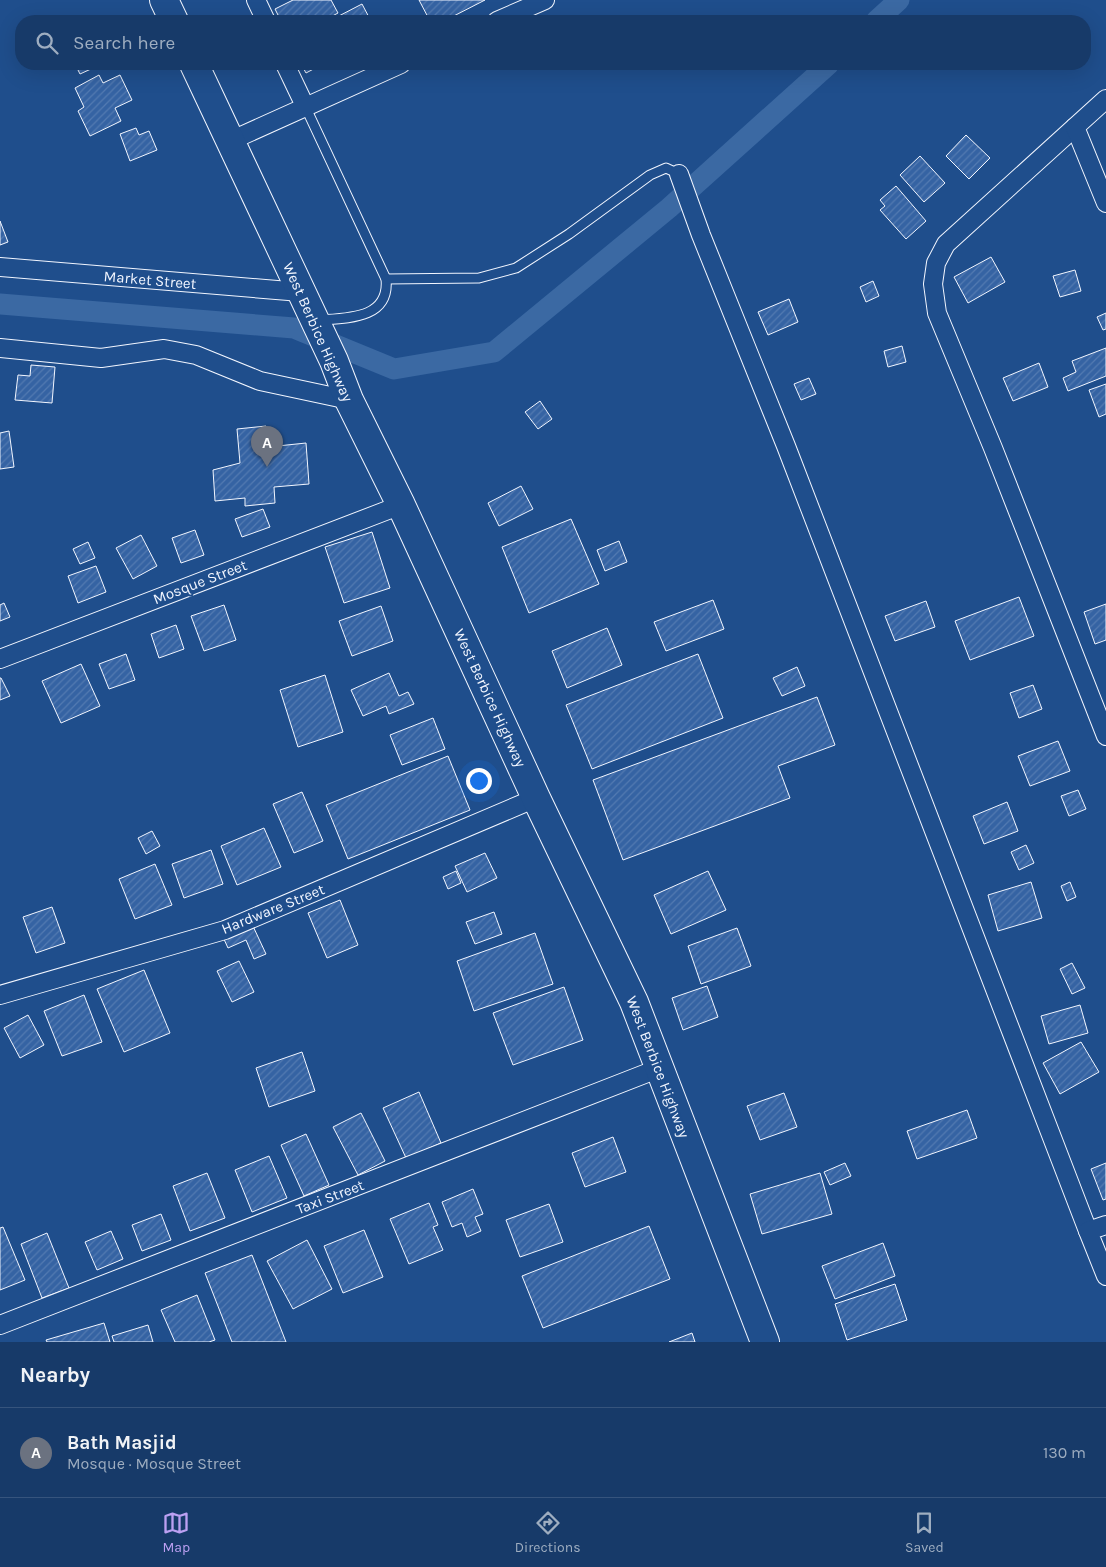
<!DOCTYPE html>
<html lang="en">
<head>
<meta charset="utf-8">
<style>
	body { margin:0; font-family:Karla,sans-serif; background:#244571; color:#f1f3f6 }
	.you { position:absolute; left:478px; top:780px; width:18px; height:18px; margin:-12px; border:4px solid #fff; border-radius:50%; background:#1a73e8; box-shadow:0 0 0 8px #1a73e833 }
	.badge { display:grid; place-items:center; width:32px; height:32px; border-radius:50%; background:#bca0f2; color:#fff; font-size:16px; font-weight:700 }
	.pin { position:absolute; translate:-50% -41px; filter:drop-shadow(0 1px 2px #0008) }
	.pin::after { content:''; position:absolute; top:26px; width:18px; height:15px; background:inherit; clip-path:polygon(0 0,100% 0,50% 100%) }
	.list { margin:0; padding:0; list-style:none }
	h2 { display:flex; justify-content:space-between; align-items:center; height:65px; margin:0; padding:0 20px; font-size:21px }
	h2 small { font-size:16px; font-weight:400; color:#9eadc0 }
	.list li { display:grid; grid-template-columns:32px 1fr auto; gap:15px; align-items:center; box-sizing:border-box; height:90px; padding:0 20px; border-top:1px solid #36547d }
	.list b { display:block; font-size:19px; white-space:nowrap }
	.list p { margin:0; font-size:16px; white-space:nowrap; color:#9eadc0 }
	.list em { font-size:16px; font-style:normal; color:#9eadc0 }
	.icon { flex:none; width:28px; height:28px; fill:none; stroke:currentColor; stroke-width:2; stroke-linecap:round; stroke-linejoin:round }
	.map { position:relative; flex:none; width:1106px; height:1342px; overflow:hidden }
	.search { position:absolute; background:#173a69; box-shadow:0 5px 20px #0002; left:15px; right:15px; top:15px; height:55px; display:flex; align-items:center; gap:12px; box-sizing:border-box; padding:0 18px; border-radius:20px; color:#9eadc0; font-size:19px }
	.sheet { height:155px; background:#173a69 }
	nav { display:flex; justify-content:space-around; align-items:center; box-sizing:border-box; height:70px; border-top:1px solid #36547d; background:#173a69; font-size:14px; color:#9eadc0 }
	nav a { display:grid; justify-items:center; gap:2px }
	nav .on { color:#bca0f2 }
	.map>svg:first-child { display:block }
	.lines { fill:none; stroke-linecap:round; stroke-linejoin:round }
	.canal { stroke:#3b69a3; stroke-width:21 }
	.building { fill:url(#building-hatch); stroke:#f2f6ff }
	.lane-casing { stroke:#f2f6ff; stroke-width:11 }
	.street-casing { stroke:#f2f6ff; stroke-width:20 }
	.primary-casing { stroke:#f2f6ff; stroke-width:30 }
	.lane { stroke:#1f4e8c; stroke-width:9 }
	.street { stroke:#1f4e8c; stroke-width:18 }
	.primary { stroke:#1f4e8c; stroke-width:28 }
	.labels { text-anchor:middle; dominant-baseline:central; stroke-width:4; stroke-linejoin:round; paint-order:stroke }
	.street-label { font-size:15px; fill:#f2f6ff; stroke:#1f4e8c }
</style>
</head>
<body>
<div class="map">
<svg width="1106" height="1342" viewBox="0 0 1106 1342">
	<defs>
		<pattern id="building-hatch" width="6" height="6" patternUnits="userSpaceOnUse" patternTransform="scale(1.25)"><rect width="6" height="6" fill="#3563a3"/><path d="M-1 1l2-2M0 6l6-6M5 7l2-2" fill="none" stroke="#537ab1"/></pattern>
	</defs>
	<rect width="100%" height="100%" fill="#1f4e8c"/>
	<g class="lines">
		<g class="canal">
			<path d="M876,21L899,0"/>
			<path d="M0,304L294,328L394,369L494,352L669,208L829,64"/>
		</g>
	</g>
	<g class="building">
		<path d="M293,0H331L338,13L323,21H281L275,9Z"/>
		<path d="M419,0H485L444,21H430Z"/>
		<path d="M362,4L371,21H334L333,19Z"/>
		<path d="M75,64H102L80,74Z"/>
		<path d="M301,64H323L306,73Z"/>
		<path d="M99,75L103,83L120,75L132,100L115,108L121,121L90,136L78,111L84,107L75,88Z"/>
		<path d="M136,128L139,135L149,131L157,150L130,161L120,134Z"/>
		<path d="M966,135L990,158L969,179L946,156Z"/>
		<path d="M920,156L945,183L924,202L900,175Z"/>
		<path d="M896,186L926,221L906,239L880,210L885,206L880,200Z"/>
		<path d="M0,221L8,242L0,245Z"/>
		<path d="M991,257L1005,282L968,303L954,277Z"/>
		<path d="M1075,270L1081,291L1060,297L1053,276Z"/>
		<path d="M873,281L879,296L866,302L860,287Z"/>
		<path d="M789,299L798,322L768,335L758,312Z"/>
		<path d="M1106,313V329L1103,330L1097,317Z"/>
		<path d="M902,346L906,362L888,367L884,351Z"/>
		<path d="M1106,348V376L1068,391L1063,378L1076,372L1072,361Z"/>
		<path d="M1039,363L1048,387L1013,401L1003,378Z"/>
		<path d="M31,365L55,367L52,403L15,400L18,375L30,376Z"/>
		<path d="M809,378L816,394L801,400L794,384Z"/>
		<path d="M1106,384V414L1099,417L1089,390Z"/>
		<path d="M540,401L552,419L538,429L525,412Z"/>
		<path d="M266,426L268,447L306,443L309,484L274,487L275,503L245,506V498L215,501L213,470L240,463L237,429Z"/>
		<path d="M9,431L14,467L0,469V433Z"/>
		<path d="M521,486L533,509L499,526L488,503Z"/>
		<path d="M263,509L270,527L242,537L235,519Z"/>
		<path d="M571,519L599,584L529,613L502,547Z"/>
		<path d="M195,530L204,555L181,563L172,538Z"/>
		<path d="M372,532L390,588L344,603L325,547Z"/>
		<path d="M141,535L157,566L133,579L116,548Z"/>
		<path d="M619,541L627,562L605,571L597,550Z"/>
		<path d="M88,542L95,558L80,564L73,549Z"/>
		<path d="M96,566L106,592L78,603L68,576Z"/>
		<path d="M1019,597L1034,636L970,660L955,621Z"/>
		<path d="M713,600L724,629L666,651L654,622Z"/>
		<path d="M926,601L935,627L895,641L885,616Z"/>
		<path d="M4,603L10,617L0,621V605Z"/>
		<path d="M1106,604V640L1095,644L1084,612Z"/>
		<path d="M224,605L236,640L204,651L191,616Z"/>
		<path d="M381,606L393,641L352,656L339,621Z"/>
		<path d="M176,625L184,649L159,658L151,634Z"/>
		<path d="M607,628L622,665L567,688L552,651Z"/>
		<path d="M126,654L135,680L109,689L99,664Z"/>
		<path d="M698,654L723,718L592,769L566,705Z"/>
		<path d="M81,664L100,706L61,723L42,681Z"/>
		<path d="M797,667L805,686L782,696L773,678Z"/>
		<path d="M389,673L399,696L408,692L414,704L389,714L386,706L363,716L351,690Z"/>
		<path d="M325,675L343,732L298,747L280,690Z"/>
		<path d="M0,678H1L10,696L0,700Z"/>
		<path d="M1033,685L1042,709L1019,718L1010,693Z"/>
		<path d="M817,697L835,745L778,766L790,798L623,860L593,780Z"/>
		<path d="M433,718L445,749L402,765L390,735Z"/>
		<path d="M1058,741L1070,771L1030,786L1018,756Z"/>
		<path d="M448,756L470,810L348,859L326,805Z"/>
		<path d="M1078,790L1086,809L1069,816L1061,796Z"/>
		<path d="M302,792L323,841L294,853L273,804Z"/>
		<path d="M1007,802L1018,831L984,844L973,816Z"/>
		<path d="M264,828L281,867L237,885L221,846Z"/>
		<path d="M152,831L160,846L146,854L138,838Z"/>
		<path d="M1026,845L1034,863L1019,870L1011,852Z"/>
		<path d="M211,850L223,884L184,898L172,864Z"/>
		<path d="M485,853L497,878L467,892L455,866Z"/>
		<path d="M155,864L172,905L135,919L119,879Z"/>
		<path d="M456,871L461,883L448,889L443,877Z"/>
		<path d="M708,871L726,910L671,934L654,895Z"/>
		<path d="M1031,882L1042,918L998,931L988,895Z"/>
		<path d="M1070,882L1076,897L1067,901L1061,886Z"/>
		<path d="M340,900L358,945L327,958L308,913Z"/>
		<path d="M52,907L65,943L36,953L23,917Z"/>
		<path d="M494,912L502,934L475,944L466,922Z"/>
		<path d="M252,924L266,954L254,959L246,940L228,948L223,937Z"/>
		<path d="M737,928L751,966L701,984L688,946Z"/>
		<path d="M535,933L553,984L474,1011L457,961Z"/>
		<path d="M239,961L254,992L232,1002L217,971Z"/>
		<path d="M1072,963L1085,988L1072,994L1060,969Z"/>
		<path d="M144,970L170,1033L124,1052L97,989Z"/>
		<path d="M707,986L718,1017L683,1030L672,998Z"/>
		<path d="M564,987L583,1040L513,1065L493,1013Z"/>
		<path d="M84,995L102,1042L62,1056L44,1011Z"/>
		<path d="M1080,1005L1088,1033L1049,1044L1041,1016Z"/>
		<path d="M28,1015L44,1045L20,1058L4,1028Z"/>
		<path d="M1081,1042L1099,1072L1060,1094L1043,1063Z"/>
		<path d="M302,1052L315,1091L269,1107L256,1068Z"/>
		<path d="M419,1092L441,1143L406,1158L383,1108Z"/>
		<path d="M784,1093L797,1127L760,1140L747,1106Z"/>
		<path d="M967,1110L977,1138L917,1159L907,1131Z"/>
		<path d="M361,1113L385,1161L358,1175L333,1127Z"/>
		<path d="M306,1134L329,1185L304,1196L281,1145Z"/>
		<path d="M613,1137L626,1172L585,1187L572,1153Z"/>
		<path d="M269,1156L287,1198L252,1212L235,1170Z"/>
		<path d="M845,1163L851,1176L830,1185L824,1172Z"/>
		<path d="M1106,1163V1199L1103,1200L1091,1169Z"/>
		<path d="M207,1173L225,1218L190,1231L173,1186Z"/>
		<path d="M820,1173L832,1214L762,1234L750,1194Z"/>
		<path d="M473,1189L483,1214L475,1217L481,1231L467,1237L462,1223L452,1227L442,1202Z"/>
		<path d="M429,1203L438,1225L433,1227L443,1250L409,1264L390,1219Z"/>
		<path d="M549,1204L563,1242L520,1257L506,1220Z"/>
		<path d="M161,1214L171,1240L142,1251L132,1225Z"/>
		<path d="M649,1226L670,1279L543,1328L522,1276Z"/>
		<path d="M3,1227L25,1280L0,1290V1228Z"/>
		<path d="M364,1230L383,1277L343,1293L324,1246Z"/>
		<path d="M111,1231L123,1259L97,1270L85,1242Z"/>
		<path d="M47,1233L69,1288L42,1298L21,1244Z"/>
		<path d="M307,1240L332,1289L293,1309L267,1261Z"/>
		<path d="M883,1243L895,1276L835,1299L822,1266Z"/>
		<path d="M252,1255L286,1342H232L205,1273Z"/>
		<path d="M895,1284L907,1320L847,1340L835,1304Z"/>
		<path d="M197,1295L215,1340L209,1342H175L161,1310Z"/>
		<path d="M104,1323L110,1342H47L46,1340Z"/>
		<path d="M148,1325L153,1342H114L112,1336Z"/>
		<path d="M692,1333L695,1342H669Z"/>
	</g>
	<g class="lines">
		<defs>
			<g id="lane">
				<path d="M305,106L386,279C390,319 348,318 319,320"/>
				<path d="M386,279L479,278L516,268L569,234L650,175L666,168L679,174"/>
			</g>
			<g id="street">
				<path d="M256,0L266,21"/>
				<path d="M497,21L545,0"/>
				<path d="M285,64L305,106"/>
				<path d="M1106,99L946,244L936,263L933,284L937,313L993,448L1106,736"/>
				<path d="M1075,127L1106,203"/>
				<path d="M230,141L401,64"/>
				<path d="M679,174L701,235L786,446L1088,1231"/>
				<path d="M0,267L301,292"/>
				<path d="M0,348L101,358L164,349L196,355L260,381L349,400"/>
				<path d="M0,659L401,505"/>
				<path d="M0,995L225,930L536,798"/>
				<path d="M1106,1225L1088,1231L1106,1276"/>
				<path d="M0,1325L660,1068"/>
			</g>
			<g id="primary">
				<path d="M164,0L174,21"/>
				<path d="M194,64L334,361L349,400L401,505L536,798L634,1002L765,1342"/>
			</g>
		</defs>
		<use href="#lane" class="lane-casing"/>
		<use href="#street" class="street-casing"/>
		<use href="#primary" class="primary-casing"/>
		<use href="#lane" class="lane"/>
		<use href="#street" class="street"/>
		<use href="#primary" class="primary"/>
	</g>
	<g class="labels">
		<g class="street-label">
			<text transform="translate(150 280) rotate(5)">Market Street</text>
			<text transform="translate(318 332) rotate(66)">West Berbice Highway</text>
			<text transform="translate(200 582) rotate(-21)">Mosque Street</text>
			<text transform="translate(490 698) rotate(65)">West Berbice Highway</text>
			<text transform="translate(273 909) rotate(-22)">Hardware Street</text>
			<text transform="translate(658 1067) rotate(69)">West Berbice Highway</text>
			<text transform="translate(330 1197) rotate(-21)">Taxi Street</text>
		</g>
	</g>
</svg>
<div class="you"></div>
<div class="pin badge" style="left:267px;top:467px;background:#6b7280">A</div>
<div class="search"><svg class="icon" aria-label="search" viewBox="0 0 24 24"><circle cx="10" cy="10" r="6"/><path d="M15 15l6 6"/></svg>Search here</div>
</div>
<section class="sheet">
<h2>Nearby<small></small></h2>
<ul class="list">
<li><span class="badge" style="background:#6b7280">A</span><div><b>Bath Masjid</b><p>Mosque · Mosque Street</p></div><em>130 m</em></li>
</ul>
</section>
<nav>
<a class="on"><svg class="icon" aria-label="map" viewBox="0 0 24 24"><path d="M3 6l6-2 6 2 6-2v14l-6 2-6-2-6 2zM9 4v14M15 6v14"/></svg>Map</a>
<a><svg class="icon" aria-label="directions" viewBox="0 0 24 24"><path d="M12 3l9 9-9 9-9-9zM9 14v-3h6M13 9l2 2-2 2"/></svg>Directions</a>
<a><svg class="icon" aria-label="saved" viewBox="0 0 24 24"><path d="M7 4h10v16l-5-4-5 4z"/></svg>Saved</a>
</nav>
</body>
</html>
